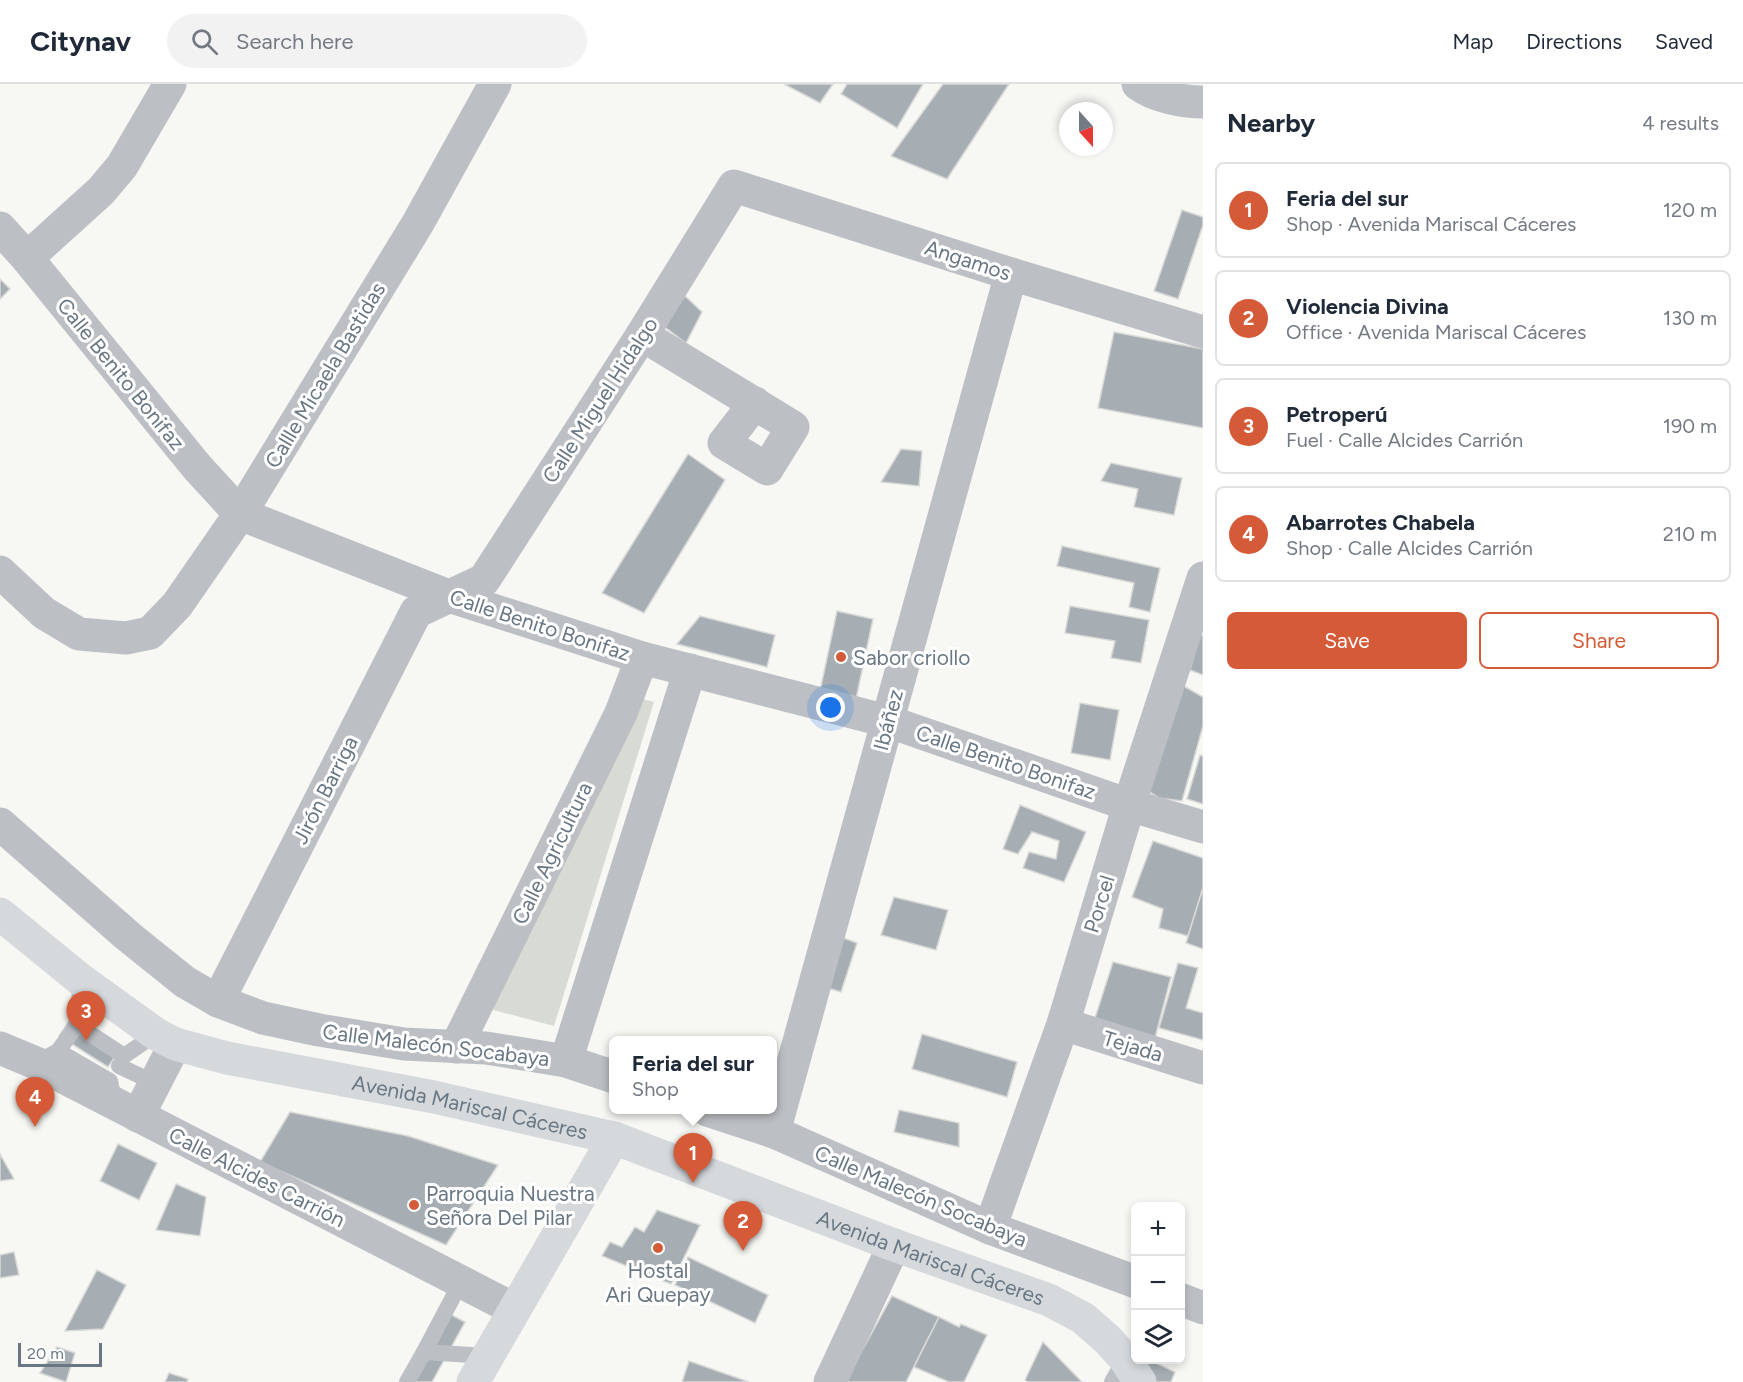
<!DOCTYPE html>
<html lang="en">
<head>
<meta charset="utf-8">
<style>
	body { margin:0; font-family:Figtree,sans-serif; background:#f2f2f3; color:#1f2937 }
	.controls { position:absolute; right:18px; bottom:18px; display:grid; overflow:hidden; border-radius:9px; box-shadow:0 3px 9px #0003 }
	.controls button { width:54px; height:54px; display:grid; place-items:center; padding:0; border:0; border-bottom:2px solid #e0e1e3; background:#fff; color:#1f2937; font:30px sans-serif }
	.compass { position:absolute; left:1059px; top:18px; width:54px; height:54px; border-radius:50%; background:#fff; box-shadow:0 3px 9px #0003; rotate:159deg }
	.scale { position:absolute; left:18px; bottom:15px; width:84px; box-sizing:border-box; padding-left:6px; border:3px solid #687783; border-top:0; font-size:16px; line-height:21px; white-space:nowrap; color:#687783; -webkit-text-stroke:4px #fff; paint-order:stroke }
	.you { position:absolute; left:831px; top:624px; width:21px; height:21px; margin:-15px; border:4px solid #fff; border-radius:50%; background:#1a73e8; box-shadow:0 0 0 9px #1a73e833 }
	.badge { display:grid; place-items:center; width:39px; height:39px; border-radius:50%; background:#d55a37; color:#fff; font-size:20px; font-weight:700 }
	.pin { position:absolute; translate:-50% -50px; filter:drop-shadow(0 2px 3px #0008) }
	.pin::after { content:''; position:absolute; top:32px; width:21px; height:18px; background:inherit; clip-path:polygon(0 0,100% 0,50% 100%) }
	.popup { position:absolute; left:609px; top:952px; width:168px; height:78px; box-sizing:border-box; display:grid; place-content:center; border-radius:9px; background:#fff; filter:drop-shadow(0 2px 4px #0005); font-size:20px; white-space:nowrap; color:#747a83 }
	.popup b { font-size:22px; color:#1f2937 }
	.popup::after { content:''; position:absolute; left:50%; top:100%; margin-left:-12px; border:12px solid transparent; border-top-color:#fff }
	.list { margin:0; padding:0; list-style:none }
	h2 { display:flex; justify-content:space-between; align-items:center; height:78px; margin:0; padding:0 24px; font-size:26px }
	h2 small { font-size:20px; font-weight:400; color:#747a83 }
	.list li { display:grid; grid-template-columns:39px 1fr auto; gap:18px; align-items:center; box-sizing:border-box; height:96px; margin:0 12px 12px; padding:0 12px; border:2px solid #e0e1e3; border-radius:9px }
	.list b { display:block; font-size:22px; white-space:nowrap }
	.list p { margin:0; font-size:20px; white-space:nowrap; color:#747a83 }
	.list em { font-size:20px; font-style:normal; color:#747a83 }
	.actions { display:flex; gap:12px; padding:18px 24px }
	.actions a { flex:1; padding:14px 0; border:2px solid #d55a37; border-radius:9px; text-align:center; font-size:21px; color:#d55a37 }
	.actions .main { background:#d55a37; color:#fff }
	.icon { flex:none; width:33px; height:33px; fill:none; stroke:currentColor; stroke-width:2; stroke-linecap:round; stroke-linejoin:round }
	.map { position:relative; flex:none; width:1203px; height:1298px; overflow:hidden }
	header { display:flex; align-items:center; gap:36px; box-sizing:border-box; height:84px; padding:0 30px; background:#fff; border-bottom:2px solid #e0e1e3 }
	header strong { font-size:28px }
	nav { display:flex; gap:33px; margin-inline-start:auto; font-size:21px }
	.search { width:420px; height:54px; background:#f2f2f3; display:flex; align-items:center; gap:15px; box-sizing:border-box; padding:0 21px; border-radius:33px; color:#747a83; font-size:22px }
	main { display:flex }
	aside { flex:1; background:#fff }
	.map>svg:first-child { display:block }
	.green { fill:#d7dbd4 }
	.building { fill:#a6aeb3; stroke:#d9d9d7; stroke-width:1.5 }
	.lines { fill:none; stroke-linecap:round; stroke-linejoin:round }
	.service { stroke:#bcc0c4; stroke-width:16 }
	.minor { stroke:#bcc0c4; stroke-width:33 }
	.tertiary { stroke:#bcc0c4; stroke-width:33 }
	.secondary { stroke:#d5d9dc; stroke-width:33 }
	.primary { stroke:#d5d9dc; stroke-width:33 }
	.poi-dot { fill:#d55a37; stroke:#fff; stroke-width:2 }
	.labels { text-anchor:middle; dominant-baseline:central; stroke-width:6; stroke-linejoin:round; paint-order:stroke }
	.street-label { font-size:21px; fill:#687783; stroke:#fff }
	.poi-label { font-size:21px; fill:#687783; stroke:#fff; text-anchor:start }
</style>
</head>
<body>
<header>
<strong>Citynav</strong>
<div class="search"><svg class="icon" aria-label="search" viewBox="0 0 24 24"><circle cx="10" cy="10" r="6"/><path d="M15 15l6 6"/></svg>Search here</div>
<nav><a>Map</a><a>Directions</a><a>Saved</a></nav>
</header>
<main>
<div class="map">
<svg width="1203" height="1298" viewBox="0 0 1203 1298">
	<rect width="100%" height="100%" fill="#f7f7f4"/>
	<path class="green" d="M636,613L654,618L554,942L482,923Z"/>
	<g class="building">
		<path d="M784,0H833L820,19Z"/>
		<path d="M847,0H923L897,44L841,10Z"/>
		<path d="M943,0H1009L947,95L891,72Z"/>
		<path d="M1182,126L1203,133V141L1178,215L1154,207Z"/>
		<path d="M0,195L10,205L0,215Z"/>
		<path d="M685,212L702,228L686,259L662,241Z"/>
		<path d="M1114,248L1203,265V344L1098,324Z"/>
		<path d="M901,365L922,367L919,402L881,398Z"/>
		<path d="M688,370L725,396L644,529L602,509Z"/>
		<path d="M1111,379L1182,394L1174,431L1134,423L1138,405L1101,397Z"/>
		<path d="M1062,462L1160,484L1150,528L1129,523L1134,499L1057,482Z"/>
		<path d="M1070,522L1149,536L1141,579L1111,574L1115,557L1065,549Z"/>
		<path d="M837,527L873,535L856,615L820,607Z"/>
		<path d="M700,532L775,551L767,583L677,560Z"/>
		<path d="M1199,551L1203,552V591L1190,586Z"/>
		<path d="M1182,601L1203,613V642L1182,717L1159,714L1140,702Z"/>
		<path d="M1080,619L1119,626L1110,676L1071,669Z"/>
		<path d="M1200,671L1203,672V720L1187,715Z"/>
		<path d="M1020,721L1086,748L1064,798L1023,784L1029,768L1056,775L1059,757L1032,748L1018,770L1003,765Z"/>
		<path d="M1153,757L1203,774V804L1188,852L1159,844L1163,825L1132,813Z"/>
		<path d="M1203,804V865L1186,859Z"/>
		<path d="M894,813L948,826L936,866L881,851Z"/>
		<path d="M835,851L857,859L841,908L818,901Z"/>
		<path d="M1113,878L1171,893L1155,954L1095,934Z"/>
		<path d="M1178,879L1198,884L1186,924L1203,929V956L1159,944Z"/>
		<path d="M73,931L122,962L108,983L59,952Z"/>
		<path d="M922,950L1017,978L1007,1013L912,985Z"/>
		<path d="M899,1026L959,1039V1063L894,1048Z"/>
		<path d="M290,1028L408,1052L498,1081L446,1161L260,1078Z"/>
		<path d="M118,1060L157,1079L139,1116L100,1097Z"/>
		<path d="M0,1070L14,1095L0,1097Z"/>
		<path d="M176,1100L206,1113L200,1152L156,1146Z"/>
		<path d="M657,1126L700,1141L671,1200L602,1172L610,1158L622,1163L635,1143L644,1148Z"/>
		<path d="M14,1168L19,1191L0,1194V1171Z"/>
		<path d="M688,1173L768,1211L755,1239L675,1201Z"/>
		<path d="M97,1186L126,1201L103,1245L65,1247Z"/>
		<path d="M892,1212L939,1233L906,1298H845Z"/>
		<path d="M440,1225L465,1238L432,1298H400Z"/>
		<path d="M939,1233L959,1243L961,1240L987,1251L964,1298H949L914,1283Z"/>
		<path d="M1043,1258L1082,1298H1028L1025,1296Z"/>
		<path d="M57,1263L75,1269L66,1298L40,1289Z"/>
		<path d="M1142,1276H1150L1175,1288L1171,1298H1151Z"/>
		<path d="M689,1277L749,1298H682Z"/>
		<path d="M169,1289L188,1295L187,1298H165Z"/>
	</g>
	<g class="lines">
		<g class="service">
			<path d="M81,896L77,941L124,972L156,950"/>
			<path d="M58,967L77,941"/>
			<path d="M36,979L58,967L110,997L115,1020"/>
			<path d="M119,982L155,999"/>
			<path d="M424,1268L461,1198"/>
			<path d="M407,1298L424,1268L487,1272"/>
			<path d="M1112,1298L1125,1275"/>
		</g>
		<g class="minor">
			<path d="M0,144L27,174L197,383L240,430L449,512L642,574L887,637L1129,721L1203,743"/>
			<path d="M27,174L101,107L122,82L170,0"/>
			<path d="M642,251L793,343L767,385L724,359L755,319"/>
			<path d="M0,488L44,529L79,550L126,554L150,549L177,521L240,430L418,139L495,0"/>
			<path d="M0,740L129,853L185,898L218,917L263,934L319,946L404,960L486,964L566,977L614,993"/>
			<path d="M218,917L416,528L484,496L642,251L734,102L1011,190L1203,248"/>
			<path d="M1063,940L1203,984"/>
			<path d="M456,963L621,629L642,574"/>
			<path d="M0,964L36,979L514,1225"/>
			<path d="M566,977L690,586"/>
			<path d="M707,1026L774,1048L990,1144L1136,1198"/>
			<path d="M138,1032L175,960"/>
			<path d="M774,1048L1011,190"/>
			<path d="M990,1144L1063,940L1129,721L1203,494"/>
			<path d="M1180,1215L1203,1224"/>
			<path d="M830,1298L894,1161"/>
		</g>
		<path class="tertiary" d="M1138,0C1154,12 1182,18 1203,18"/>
		<path class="secondary" d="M473,1298L614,1054"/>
		<path class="primary" id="s1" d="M0,830L81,896L156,950L175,960L227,974L434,1013L614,1054L894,1161L1049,1216L1083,1234L1108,1256L1125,1275L1140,1298"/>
	</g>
	<g class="poi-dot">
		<circle cx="841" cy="573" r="6"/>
		<circle cx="414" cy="1121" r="6"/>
		<circle cx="658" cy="1164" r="6"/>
	</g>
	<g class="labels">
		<g class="street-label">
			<text transform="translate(968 176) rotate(18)">Angamos</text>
			<text transform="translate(121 290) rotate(51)">Calle Benito Bonifaz</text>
			<text transform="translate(325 291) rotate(-59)">Callle Micaela Bastidas</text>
			<text transform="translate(600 316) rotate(-57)">Calle Miguel Hidalgo</text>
			<text transform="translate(540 541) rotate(18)">Calle Benito Bonifaz</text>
			<text transform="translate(888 636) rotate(-75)">Ibáñez</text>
			<text transform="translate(1006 678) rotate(19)">Calle Benito Bonifaz</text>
			<text transform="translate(325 706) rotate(-63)">Jirón Barriga</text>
			<text transform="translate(552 769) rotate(-64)">Calle Agricultura</text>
			<text transform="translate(1099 820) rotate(-73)">Porcel</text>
			<text transform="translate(436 961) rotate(7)">Calle Malecón Socabaya</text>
			<text transform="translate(1133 962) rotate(17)">Tejada</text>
			<text stroke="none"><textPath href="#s1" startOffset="520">Avenida Mariscal Cáceres</textPath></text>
			<text transform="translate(257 1093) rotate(27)">Calle Alcides Carrión</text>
			<text transform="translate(921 1112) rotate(23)">Calle Malecón Socabaya</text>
			<text stroke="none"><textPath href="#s1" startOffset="1006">Avenida Mariscal Cáceres</textPath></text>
		</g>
		<g class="poi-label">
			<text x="853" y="573">Sabor criollo</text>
			<text x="426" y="1109">Parroquia Nuestra<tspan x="426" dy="24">Señora Del Pilar</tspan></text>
			<text x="658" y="1186" text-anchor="middle">Hostal<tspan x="658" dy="24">Ari Quepay</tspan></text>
		</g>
	</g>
</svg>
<div class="controls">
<button>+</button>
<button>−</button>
<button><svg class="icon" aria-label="layers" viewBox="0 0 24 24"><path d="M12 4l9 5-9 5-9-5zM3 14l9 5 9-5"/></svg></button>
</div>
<svg class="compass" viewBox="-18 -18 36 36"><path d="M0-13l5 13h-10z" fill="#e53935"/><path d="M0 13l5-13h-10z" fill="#747a83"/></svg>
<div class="scale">20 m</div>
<div class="you"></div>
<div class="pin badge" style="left:693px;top:1099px">1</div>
<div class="popup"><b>Feria del sur</b>Shop</div>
<div class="pin badge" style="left:743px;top:1167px">2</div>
<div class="pin badge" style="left:86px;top:957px">3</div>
<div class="pin badge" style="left:35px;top:1043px">4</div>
</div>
<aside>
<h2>Nearby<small>4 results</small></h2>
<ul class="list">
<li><span class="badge">1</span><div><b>Feria del sur</b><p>Shop · Avenida Mariscal Cáceres</p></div><em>120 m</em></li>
<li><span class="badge">2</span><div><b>Violencia Divina</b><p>Office · Avenida Mariscal Cáceres</p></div><em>130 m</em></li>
<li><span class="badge">3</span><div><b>Petroperú</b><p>Fuel · Calle Alcides Carrión</p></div><em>190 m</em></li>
<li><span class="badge">4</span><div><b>Abarrotes Chabela</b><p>Shop · Calle Alcides Carrión</p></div><em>210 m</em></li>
</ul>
<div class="actions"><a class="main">Save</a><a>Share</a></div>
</aside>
</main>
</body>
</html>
